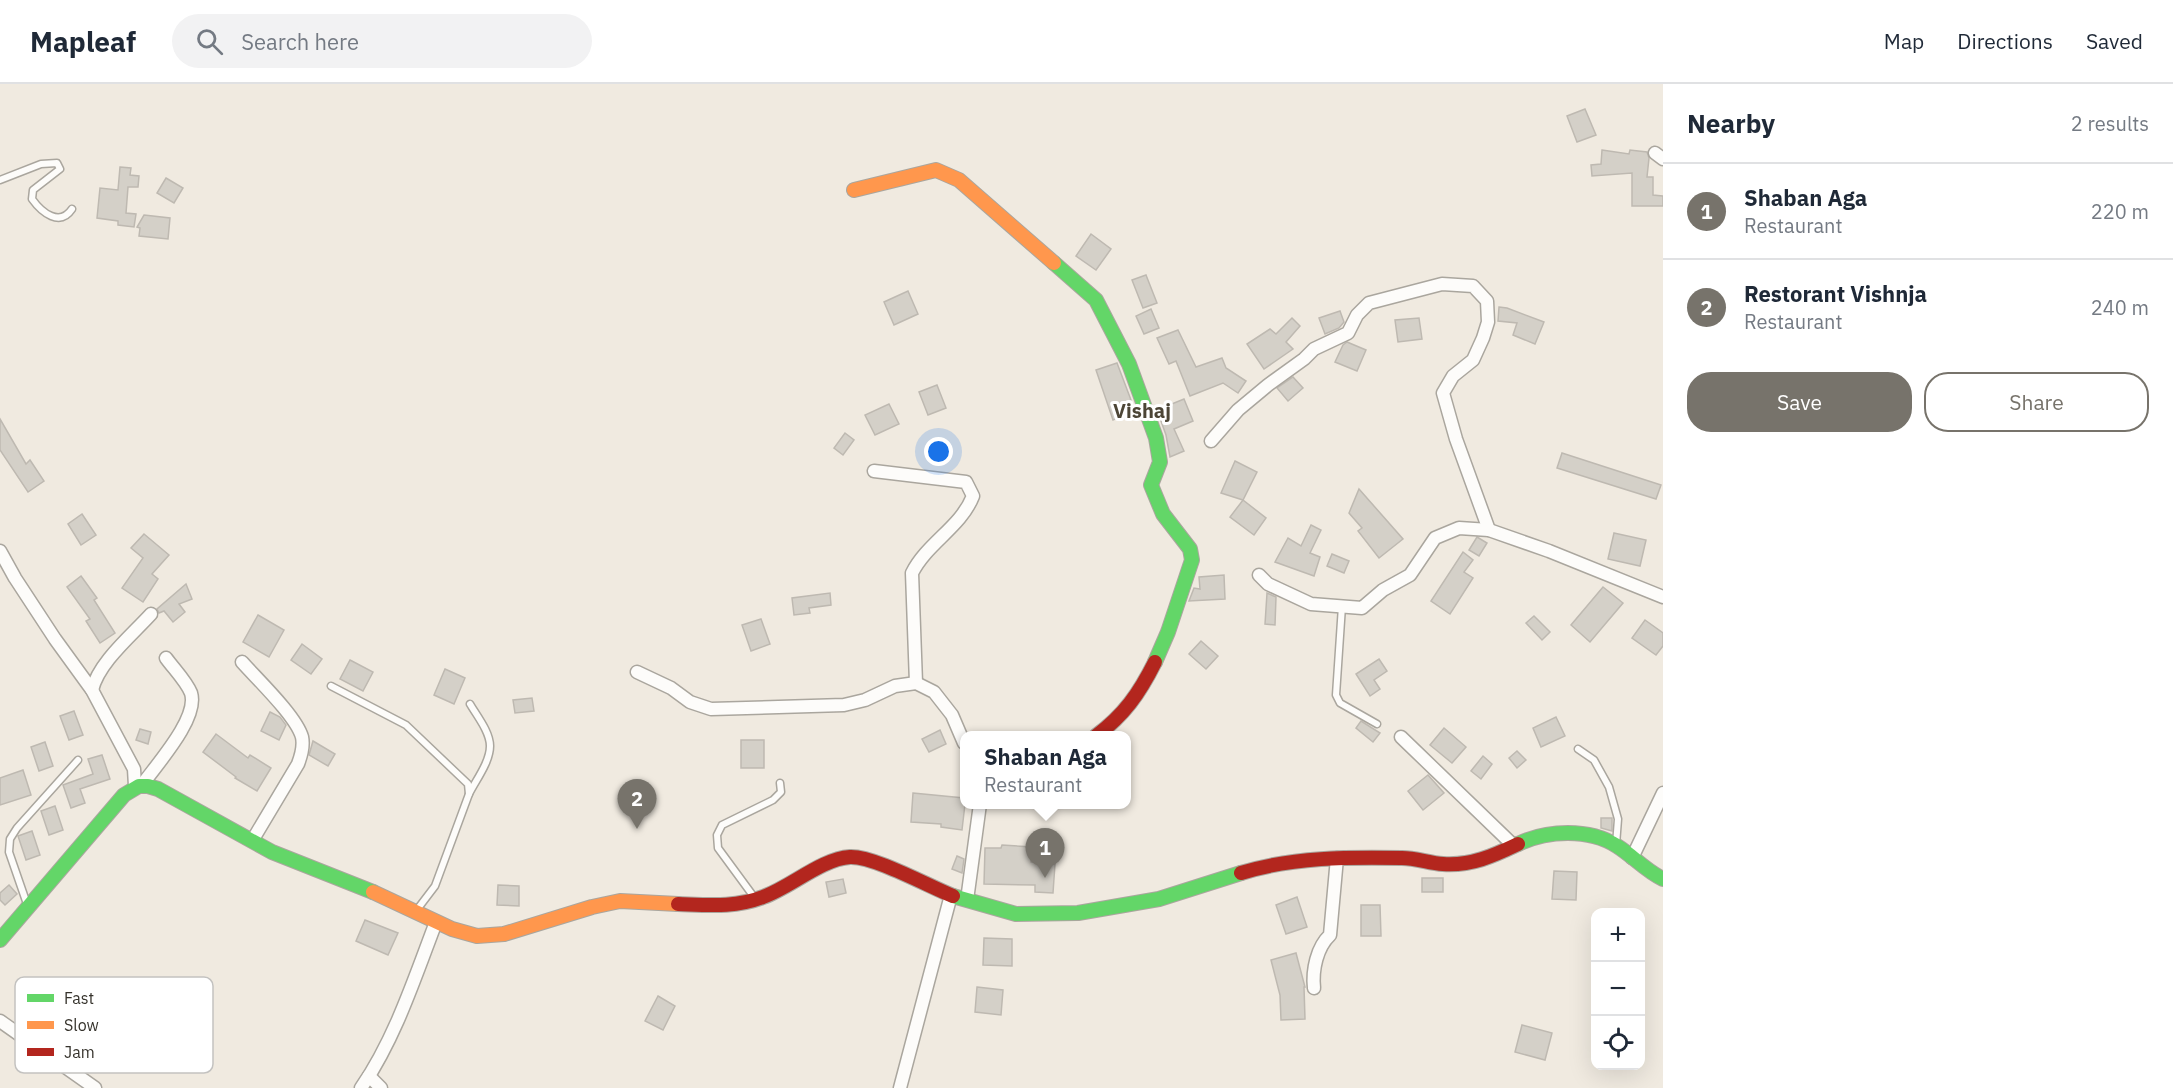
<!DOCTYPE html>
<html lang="en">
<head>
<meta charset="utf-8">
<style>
	body { margin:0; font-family:"IBM Plex Sans",sans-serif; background:#f2f2f3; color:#1f2937 }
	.controls { position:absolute; right:18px; bottom:18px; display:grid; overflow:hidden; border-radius:12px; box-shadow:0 6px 24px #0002 }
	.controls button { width:54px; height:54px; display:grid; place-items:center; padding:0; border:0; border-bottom:2px solid #e0e1e3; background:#fff; color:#1f2937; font:30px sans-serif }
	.you { position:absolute; left:939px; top:368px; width:21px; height:21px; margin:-15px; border:4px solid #fff; border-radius:50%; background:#1a73e8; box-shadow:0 0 0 9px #1a73e833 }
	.badge { display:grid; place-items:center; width:39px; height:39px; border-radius:50%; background:#77736b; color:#fff; font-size:20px; font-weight:700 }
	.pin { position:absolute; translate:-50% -50px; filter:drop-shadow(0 2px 3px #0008) }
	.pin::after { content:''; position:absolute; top:32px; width:21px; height:18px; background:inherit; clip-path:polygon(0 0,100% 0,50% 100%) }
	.popup { position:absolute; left:960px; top:647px; width:171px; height:78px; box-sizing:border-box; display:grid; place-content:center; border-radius:12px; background:#fff; filter:drop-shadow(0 2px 4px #0005); font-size:20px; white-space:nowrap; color:#747a83 }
	.popup b { font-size:22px; color:#1f2937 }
	.popup::after { content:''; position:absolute; left:50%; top:100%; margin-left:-12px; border:12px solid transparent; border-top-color:#fff }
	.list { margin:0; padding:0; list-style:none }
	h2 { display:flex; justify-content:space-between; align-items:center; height:78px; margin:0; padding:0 24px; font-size:26px }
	h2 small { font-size:20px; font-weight:400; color:#747a83 }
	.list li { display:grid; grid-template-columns:39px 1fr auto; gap:18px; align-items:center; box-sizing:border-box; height:96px; padding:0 24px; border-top:2px solid #e0e1e3 }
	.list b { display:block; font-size:22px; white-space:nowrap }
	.list p { margin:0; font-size:20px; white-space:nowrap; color:#747a83 }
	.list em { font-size:20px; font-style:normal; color:#747a83 }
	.actions { display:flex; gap:12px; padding:18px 24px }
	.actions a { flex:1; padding:14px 0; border:2px solid #77736b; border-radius:24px; text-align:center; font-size:21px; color:#77736b }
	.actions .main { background:#77736b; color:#fff }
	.icon { flex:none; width:33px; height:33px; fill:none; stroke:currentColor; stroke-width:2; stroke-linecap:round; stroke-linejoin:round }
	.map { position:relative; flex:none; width:1663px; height:1004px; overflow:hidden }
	header { display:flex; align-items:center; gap:36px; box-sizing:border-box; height:84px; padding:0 30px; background:#fff; border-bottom:2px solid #e0e1e3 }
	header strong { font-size:28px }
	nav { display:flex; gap:33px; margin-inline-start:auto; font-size:21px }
	.search { width:420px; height:54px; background:#f2f2f3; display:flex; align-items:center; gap:15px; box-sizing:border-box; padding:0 21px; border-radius:33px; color:#747a83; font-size:22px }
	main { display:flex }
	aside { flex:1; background:#fff }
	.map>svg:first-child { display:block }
	.building { fill:#d4d0c8; stroke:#beb9b1; stroke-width:1.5 }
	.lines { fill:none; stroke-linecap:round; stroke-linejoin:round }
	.lane-casing { stroke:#aaa69e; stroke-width:9 }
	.street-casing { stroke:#aaa69e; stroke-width:15 }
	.fast-casing { stroke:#aaa69e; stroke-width:16 }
	.slow-casing { stroke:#aaa69e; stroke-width:16 }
	.jam-casing { stroke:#aaa69e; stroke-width:16 }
	.lane { stroke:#fdfcfa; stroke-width:6 }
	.street { stroke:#fdfcfa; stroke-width:12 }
	.fast { stroke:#63d668; stroke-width:14 }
	.slow { stroke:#ff974d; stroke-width:14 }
	.jam { stroke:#b3261e; stroke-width:14 }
	.labels { text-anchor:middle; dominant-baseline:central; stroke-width:6; stroke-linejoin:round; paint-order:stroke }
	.quarter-label { font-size:20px; font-weight:bold; fill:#4c4536; stroke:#fff }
	.key { fill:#fff; stroke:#c3c2c0; stroke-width:1.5 }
	.key-label { font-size:16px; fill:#36332c }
</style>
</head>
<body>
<header>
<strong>Mapleaf</strong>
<div class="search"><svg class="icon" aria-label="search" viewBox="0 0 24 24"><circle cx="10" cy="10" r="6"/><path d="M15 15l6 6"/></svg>Search here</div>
<nav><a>Map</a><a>Directions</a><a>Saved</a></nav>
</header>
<main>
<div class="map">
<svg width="1663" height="1004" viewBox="0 0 1663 1004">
	<rect width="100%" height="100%" fill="#f0eae0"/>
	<g class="building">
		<path d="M1585,25L1596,51L1577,58L1567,32Z"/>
		<path d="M1602,66L1629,70L1630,66L1647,68L1649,74L1647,93H1653V111L1663,112V122H1632V89L1592,92L1591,81L1601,80Z"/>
		<path d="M120,83L131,84L130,91L139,92L138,103H128L126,129L136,130L134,143L118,141V137L97,134L100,104L118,106Z"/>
		<path d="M166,94L183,104L174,119L157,109Z"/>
		<path d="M144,131L170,134L168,155L139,152L140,144L137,143Z"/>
		<path d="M1091,150L1111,165L1096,186L1076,172Z"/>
		<path d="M1146,191L1157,219L1143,224L1132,196Z"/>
		<path d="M908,207L918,230L894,241L884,218Z"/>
		<path d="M1499,223L1507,224L1544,238L1535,260L1513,251L1517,239L1498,237Z"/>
		<path d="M1151,225L1159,244L1144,250L1136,232Z"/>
		<path d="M1340,227L1344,238L1339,244L1325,250L1319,234Z"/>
		<path d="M1292,234L1300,242L1286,258L1293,265L1264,285L1247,260L1270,245L1276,250Z"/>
		<path d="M1419,234L1422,255L1398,258L1395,236Z"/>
		<path d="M1178,246L1196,283L1222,274L1226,284L1246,297L1238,309L1223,299L1190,312L1176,277L1169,280L1157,254Z"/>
		<path d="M1347,258L1366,266L1357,287L1335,278L1343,261Z"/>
		<path d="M1117,279L1131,316L1118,321L1122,332L1113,336L1096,286Z"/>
		<path d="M1293,293L1303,304L1288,317L1277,304Z"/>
		<path d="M937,301L946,324L928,331L919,308Z"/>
		<path d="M1184,315L1193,337L1174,345L1184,367L1170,373L1166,351L1157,326Z"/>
		<path d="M889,320L899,340L875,351L865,331Z"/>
		<path d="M0,335L26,380L30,376L44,397L28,408L0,366Z"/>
		<path d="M845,349L854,356L843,371L834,364Z"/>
		<path d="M1562,369L1661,401L1656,415L1557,384Z"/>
		<path d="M1235,377L1257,388L1243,416L1221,409Z"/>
		<path d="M1359,405L1403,455L1379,474L1358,447L1362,444L1349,429Z"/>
		<path d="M1243,416L1266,434L1254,451L1230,433Z"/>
		<path d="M82,430L96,451L81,461L68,440Z"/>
		<path d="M1311,441L1321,446L1310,469L1320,473L1314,492L1275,478L1288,454L1301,462Z"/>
		<path d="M1614,449L1646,456L1640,482L1608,475Z"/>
		<path d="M144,450L169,471L152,490L158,495L143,518L122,504L143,474L131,464Z"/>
		<path d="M1477,453L1487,459L1479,472L1469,466Z"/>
		<path d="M1463,468L1473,476L1464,488L1473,494L1450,530L1431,517Z"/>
		<path d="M1332,470L1349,477L1344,489L1327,482Z"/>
		<path d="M1224,491L1225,515L1189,517L1194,504L1200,505L1199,493Z"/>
		<path d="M81,492L97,514L94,516L115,549L100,559L86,537L90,535L67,503Z"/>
		<path d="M186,500L192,515L179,520L185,528L173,538L164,527L159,529L157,525Z"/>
		<path d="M1603,503L1623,519L1590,558L1571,541Z"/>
		<path d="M830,509L831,521L809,524L810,529L794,531L792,514Z"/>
		<path d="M1267,509L1276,513L1275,541L1265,540Z"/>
		<path d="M258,531L284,546L269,573L243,558Z"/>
		<path d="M1534,532L1550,548L1542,556L1526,539Z"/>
		<path d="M761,535L770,560L751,567L742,541Z"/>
		<path d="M1645,536L1663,549V562L1656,571L1632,554Z"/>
		<path d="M1201,557L1218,572L1206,585L1189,570Z"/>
		<path d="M302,560L322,575L311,590L291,576Z"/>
		<path d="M1379,575L1387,587L1374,596L1380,605L1370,612L1356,590Z"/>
		<path d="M350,576L373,588L363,607L340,595Z"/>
		<path d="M445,585L465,594L454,620L434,611Z"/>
		<path d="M532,614L534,627L515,629L513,616Z"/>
		<path d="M74,627L83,651L69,656L60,632Z"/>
		<path d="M270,628L280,633L286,641L279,656L261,647Z"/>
		<path d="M1556,633L1565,652L1541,663L1533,644Z"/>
		<path d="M1361,637L1380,649L1373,658L1356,644Z"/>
		<path d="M1444,644L1466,663L1452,679L1430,661Z"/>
		<path d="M140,645L151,648L148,660L136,656Z"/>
		<path d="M940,646L946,660L929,668L922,655Z"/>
		<path d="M216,650L248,674L250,671L271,684L257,707L235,694L236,693L203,668Z"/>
		<rect x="741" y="656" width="23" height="28"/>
		<path d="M313,657L335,670L328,682L309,671Z"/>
		<path d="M45,658L53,682L39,687L31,663Z"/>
		<path d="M1517,667L1526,676L1517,684L1509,674Z"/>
		<path d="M102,671L110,695L80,705L85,719L71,724L63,701L93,690L88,675Z"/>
		<path d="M1483,672L1492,680L1481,695L1471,687Z"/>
		<path d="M23,686L31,711L0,721V694Z"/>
		<path d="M1428,691L1444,709L1423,726L1408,707Z"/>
		<path d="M913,709L964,714L965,720L962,746L941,743V740L911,738Z"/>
		<path d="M55,722L63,746L49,751L41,727Z"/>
		<path d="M1601,734H1612V747L1601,744Z"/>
		<path d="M32,747L40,771L26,776L18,752Z"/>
		<path d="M1002,761L1032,763L1031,778L1055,780L1053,809L1035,808V801L984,800L985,764H1001Z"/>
		<path d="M957,772L964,775L962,789L952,785Z"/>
		<path d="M1554,787L1577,788L1576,816L1552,815Z"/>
		<rect x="1422" y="794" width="21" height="14"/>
		<path d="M843,795L846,809L829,813L826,798Z"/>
		<path d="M9,801L17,810L5,821L0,816V809Z"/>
		<path d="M498,801L519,802V822L497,821Z"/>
		<path d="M1297,813L1307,843L1286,850L1276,821Z"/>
		<path d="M1361,821H1380L1381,852H1361Z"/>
		<path d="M365,836L398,849L388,871L356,857Z"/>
		<path d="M984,854L1012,855V882L983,881Z"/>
		<path d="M1296,869L1305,903H1304L1305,935L1281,936L1280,911L1271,876Z"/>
		<path d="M977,903L1003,906L1001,931L975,928Z"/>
		<path d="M658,912L675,922L663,946L645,937Z"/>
		<path d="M1522,941L1552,949L1545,976L1515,968Z"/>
	</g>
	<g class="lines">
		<defs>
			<g id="lane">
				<path d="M0,96L41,80L57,79L60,85L33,106L32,115C42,129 60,143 72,125"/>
				<path d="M1342,522L1336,611L1340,619L1377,640"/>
				<path d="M331,602L406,641L468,700L469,710L435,802L416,827"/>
				<path d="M1578,665L1594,676L1609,703L1618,735L1616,761"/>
				<path d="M469,710C476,696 490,678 490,662C490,648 477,632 470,620"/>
				<path d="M754,813L718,764L717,751L722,741L773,716L781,708L780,699"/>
				<path d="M27,820L9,768L10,755L17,744L78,676"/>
			</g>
			<g id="street">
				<path d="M1655,69L1663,75"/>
				<path d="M1211,357L1238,326L1268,301L1304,275L1314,265L1348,249L1357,231L1369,219L1442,200L1473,202L1487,217L1488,238L1483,254L1473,276L1453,292L1443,309L1456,355L1489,446"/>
				<path d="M874,387L966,398L973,412C961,443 927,459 912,489L916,599"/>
				<path d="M0,467L15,494L55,555L92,606L134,685L135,702"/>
				<path d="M1259,491L1268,500L1311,520L1362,524L1383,506L1410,491L1435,454L1459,444L1489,446L1549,467L1663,513"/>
				<path d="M242,578C257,595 296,632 302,653C304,662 301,672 298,680L252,757"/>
				<path d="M637,588L671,604L690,618L711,625L844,621L865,616L895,602L916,599L934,608L952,631L964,659"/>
				<path d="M92,606C99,578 131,552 151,530"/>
				<path d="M1401,653L1514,762"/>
				<path d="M142,701C157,680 199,634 191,609C186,597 174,585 166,574"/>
				<path d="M1632,774L1663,709"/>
				<path d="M967,816L980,720"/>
				<path d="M1314,904C1312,886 1317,863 1330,851L1337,774"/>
				<path d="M0,937L95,1004"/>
				<path d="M369,992L381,1004"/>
				<path d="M361,1004C395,955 415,893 436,838"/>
				<path d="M900,1004L951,811"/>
			</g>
			<g id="fast">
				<path d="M1054,179L1096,216L1129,280L1156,354L1160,378L1151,401L1163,430L1190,465L1192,476L1168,548L1155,578"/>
				<path d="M1518,760C1547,746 1589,744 1617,762C1633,772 1646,787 1663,795"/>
				<path d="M953,812L1016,830L1078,829L1159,815L1241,789"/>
				<path d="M0,856L124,711L139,702H148L158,705L272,768L373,808"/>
			</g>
			<g id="slow">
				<path d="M854,106L936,86L959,96L1054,179"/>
				<path d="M373,808L452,845L477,852L504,850L592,823L620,817L678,820"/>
			</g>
			<g id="jam">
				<path d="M1096,652C1124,631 1139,610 1155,578"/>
				<path d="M1241,789C1292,773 1349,773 1402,774C1416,774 1429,779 1443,780C1471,782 1493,772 1518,760"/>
				<path d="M678,820C707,821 735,824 763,813C791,803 821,775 850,773C874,772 928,802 953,812"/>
			</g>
		</defs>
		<use href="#lane" class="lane-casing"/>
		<use href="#street" class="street-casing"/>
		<use href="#fast" class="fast-casing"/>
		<use href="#slow" class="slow-casing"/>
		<use href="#jam" class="jam-casing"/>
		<use href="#lane" class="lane"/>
		<use href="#street" class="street"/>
		<use href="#fast" class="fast"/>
		<use href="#slow" class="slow"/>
		<use href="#jam" class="jam"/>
	</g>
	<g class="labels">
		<g class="quarter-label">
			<text x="1142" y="326">Vishaj</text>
		</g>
	</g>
	<rect x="15" y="893" width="198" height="96" rx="9" class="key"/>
	<rect x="27" y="910" width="27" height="8" fill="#63d668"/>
	<rect x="27" y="937" width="27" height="8" fill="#ff974d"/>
	<rect x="27" y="964" width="27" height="8" fill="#b3261e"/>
	<g class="key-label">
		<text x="64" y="920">Fast</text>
		<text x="64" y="947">Slow</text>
		<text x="64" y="974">Jam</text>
	</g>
</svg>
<div class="controls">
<button>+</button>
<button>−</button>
<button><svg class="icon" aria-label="locate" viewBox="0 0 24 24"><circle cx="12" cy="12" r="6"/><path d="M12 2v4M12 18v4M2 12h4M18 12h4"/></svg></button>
</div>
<div class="you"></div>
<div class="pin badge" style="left:1045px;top:794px">1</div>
<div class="popup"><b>Shaban Aga</b>Restaurant</div>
<div class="pin badge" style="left:637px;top:745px">2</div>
</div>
<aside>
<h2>Nearby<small>2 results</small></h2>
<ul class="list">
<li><span class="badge">1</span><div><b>Shaban Aga</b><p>Restaurant</p></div><em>220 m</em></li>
<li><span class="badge">2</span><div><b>Restorant Vishnja</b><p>Restaurant</p></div><em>240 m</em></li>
</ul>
<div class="actions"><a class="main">Save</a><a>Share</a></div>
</aside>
</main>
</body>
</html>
